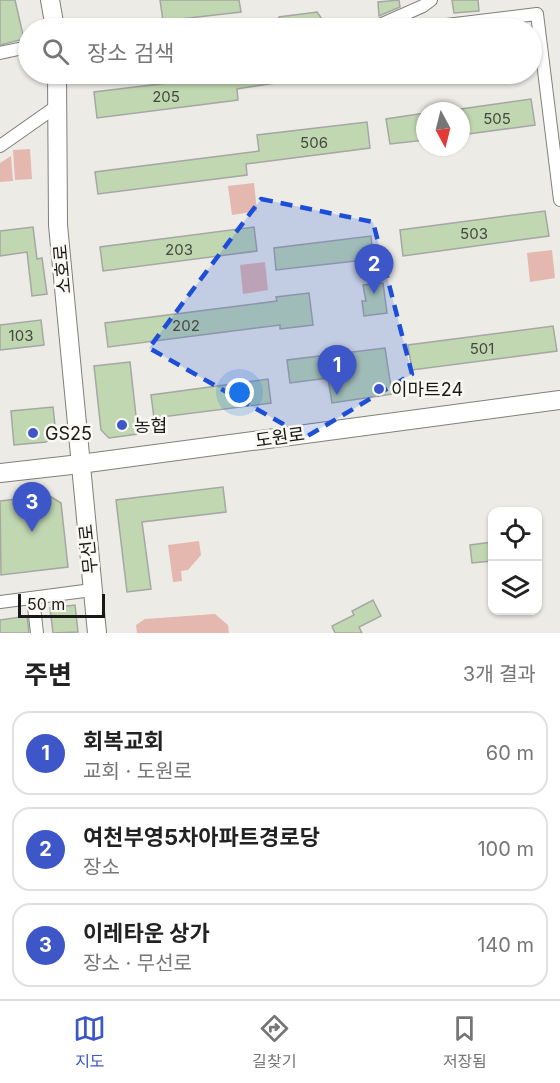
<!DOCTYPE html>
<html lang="ko">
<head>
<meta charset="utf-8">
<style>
	body { margin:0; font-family:Inter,"Noto Sans KR",sans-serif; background:#f2f2f2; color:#222 }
	.controls { position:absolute; right:18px; bottom:18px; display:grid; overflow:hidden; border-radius:12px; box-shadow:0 2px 4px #0004 }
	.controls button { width:54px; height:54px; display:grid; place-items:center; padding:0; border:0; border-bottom:2px solid #e0e0e0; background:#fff; color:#222; font:30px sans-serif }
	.compass { position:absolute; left:416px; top:102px; width:54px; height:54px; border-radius:50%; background:#fff; box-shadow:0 2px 4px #0004; rotate:173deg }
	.scale { position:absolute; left:18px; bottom:15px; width:87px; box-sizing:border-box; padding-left:6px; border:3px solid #191917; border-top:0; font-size:16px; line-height:21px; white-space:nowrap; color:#191917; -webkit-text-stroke:4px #f9f8f3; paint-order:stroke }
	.you { position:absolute; left:240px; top:393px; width:21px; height:21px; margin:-15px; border:4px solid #fff; border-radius:50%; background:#1a73e8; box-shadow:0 0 0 9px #1a73e833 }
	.badge { display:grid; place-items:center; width:39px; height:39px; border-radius:50%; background:#3d57c9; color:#fff; font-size:20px; font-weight:700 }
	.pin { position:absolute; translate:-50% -50px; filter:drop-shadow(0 2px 3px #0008) }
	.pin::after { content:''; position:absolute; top:32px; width:21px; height:18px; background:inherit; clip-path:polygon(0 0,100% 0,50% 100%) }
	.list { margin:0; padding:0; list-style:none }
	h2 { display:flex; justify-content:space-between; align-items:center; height:78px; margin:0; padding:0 24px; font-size:26px }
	h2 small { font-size:20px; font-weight:400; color:#767676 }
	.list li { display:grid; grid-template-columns:39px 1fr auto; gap:18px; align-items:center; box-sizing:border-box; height:84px; margin:0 12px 12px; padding:0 12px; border:2px solid #e0e0e0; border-radius:18px }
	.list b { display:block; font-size:22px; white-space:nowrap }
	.list p { margin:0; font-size:20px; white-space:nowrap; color:#767676 }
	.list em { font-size:20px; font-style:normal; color:#767676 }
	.icon { flex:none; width:33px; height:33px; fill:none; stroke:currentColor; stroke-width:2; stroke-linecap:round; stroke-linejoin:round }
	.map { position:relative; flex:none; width:560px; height:633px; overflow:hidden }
	.search { position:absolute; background:#fff; box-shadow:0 2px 4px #0004; left:18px; right:18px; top:18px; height:66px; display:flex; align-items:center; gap:15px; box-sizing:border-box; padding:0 21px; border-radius:33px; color:#767676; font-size:22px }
	.sheet { height:366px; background:#fff }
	nav { display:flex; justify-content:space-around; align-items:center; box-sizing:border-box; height:84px; border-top:2px solid #e0e0e0; background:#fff; font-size:16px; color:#767676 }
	nav a { display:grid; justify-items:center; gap:3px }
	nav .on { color:#3d57c9 }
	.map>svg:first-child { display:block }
	.green { fill:#e4b7af }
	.building { fill:#c1d7b2; stroke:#a5a7a3; stroke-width:1.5 }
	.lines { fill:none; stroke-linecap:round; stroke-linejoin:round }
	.street-casing { stroke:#7f7f7a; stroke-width:14 }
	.secondary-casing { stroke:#7f7f7a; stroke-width:20 }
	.street { stroke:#fff; stroke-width:12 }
	.secondary { stroke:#fff; stroke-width:18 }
	.marked { fill:#1d4ed8; fill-opacity:0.2; stroke:#1d4ed8; stroke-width:4.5; stroke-dasharray:12 8; stroke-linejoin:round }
	.poi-dot { fill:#3d57c9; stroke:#f9f8f3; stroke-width:2 }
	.labels { text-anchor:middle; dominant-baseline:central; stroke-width:5; stroke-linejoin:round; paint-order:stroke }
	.number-label { font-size:15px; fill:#43483e }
	.street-label { font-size:18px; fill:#191917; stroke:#f9f8f3 }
	.poi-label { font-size:18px; fill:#191917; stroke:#f9f8f3; text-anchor:start }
</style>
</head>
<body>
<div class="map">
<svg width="560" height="633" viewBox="0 0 560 633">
	<rect width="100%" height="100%" fill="#ecebe6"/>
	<g class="green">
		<path d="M30,149L32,179L15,180L13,150Z"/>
		<path d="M11,156L13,181L0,182V163Z"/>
		<path d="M254,183L257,211L232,215L228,186Z"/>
		<path d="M552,250L555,278L530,282L527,253Z"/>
		<path d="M265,262L268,290L243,294L240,265Z"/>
		<path d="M199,541L201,555L188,570L181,571L182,581L173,582L168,545Z"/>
		<path d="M215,614L228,625L229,633H137L136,625L145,619Z"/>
	</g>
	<g class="building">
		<path d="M0,0H15L24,39L0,45Z"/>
		<path d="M160,0H239L241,12L163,21Z"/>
		<path d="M399,0L400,7L379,16L378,2Z"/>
		<path d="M452,0H478L479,11L454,13Z"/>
		<path d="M317,12L322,19L318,28H280L279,17Z"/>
		<path d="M242,74H301V79L237,89L238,100L97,118L94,92Z"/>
		<path d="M531,99L535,125L461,135V109Z"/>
		<path d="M425,113V140L390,144L386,119Z"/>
		<path d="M367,122L370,148L246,164L247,175L98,194L95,172L259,151L257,135Z"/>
		<path d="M545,211L549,236L403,256L400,230Z"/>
		<path d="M33,227L37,259L42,258L47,294L32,296L27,252L0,256V231Z"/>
		<path d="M254,227L257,251L103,271L100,247Z"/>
		<path d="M371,236L373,259L276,270L274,248Z"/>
		<path d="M383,283L387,313L364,316L362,301H366L363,285Z"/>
		<path d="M309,293L313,325L280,329V325L108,347L105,323L277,301L276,297Z"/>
		<path d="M41,320L44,345L0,350V325Z"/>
		<path d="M553,326L557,351L412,370L408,345Z"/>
		<path d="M385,348L392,394L332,403L328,378L290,383L287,360Z"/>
		<path d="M130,362L138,434L109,438L101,430L94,366Z"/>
		<path d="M268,379L271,403L154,418L151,395Z"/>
		<path d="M53,407L56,435L46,442L14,445L11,411Z"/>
		<path d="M223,487L226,512L142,522L151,589L127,592L116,500Z"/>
		<path d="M48,495L61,503L68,567L1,575L0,501Z"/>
		<path d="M492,542V561L472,563L470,545Z"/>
		<path d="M373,600L381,616L359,627L362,633H335L332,626L354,615L352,611Z"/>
		<path d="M75,605L78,632L53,633L50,608Z"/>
		<path d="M27,616L29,633H0V620Z"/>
	</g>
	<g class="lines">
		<defs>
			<g id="street">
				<path d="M373,28L423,6L431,0"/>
				<path d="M422,28L537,14L560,200"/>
				<path d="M0,53L28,47"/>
				<path d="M57,77L84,74"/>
				<path d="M0,146L57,106"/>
				<path d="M33,598L37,633"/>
				<path d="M0,602L92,590"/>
			</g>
			<g id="secondary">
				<path d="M50,0L55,28"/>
				<path d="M57,74L58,225L97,633"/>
				<path d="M0,473L80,464L560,400"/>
			</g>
		</defs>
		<use href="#street" class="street-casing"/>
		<use href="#secondary" class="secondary-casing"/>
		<use href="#street" class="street"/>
		<use href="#secondary" class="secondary"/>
	</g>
	<path class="marked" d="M261,199L373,222L412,374L306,437L149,348Z"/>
	<g class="poi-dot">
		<circle cx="379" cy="389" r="6"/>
		<circle cx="122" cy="425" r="6"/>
		<circle cx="33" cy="433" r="6"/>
	</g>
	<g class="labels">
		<g class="number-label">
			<text x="166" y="96">205</text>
			<text x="497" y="118">505</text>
			<text x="314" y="142">506</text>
			<text x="474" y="233">503</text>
			<text x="179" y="249">203</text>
			<text x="186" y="325">202</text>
			<text x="21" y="335">103</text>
			<text x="482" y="348">501</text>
		</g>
		<g class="street-label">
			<text transform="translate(62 269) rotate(-95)">소호로</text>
			<text transform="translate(280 437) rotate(-8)">도원로</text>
			<text transform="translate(88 549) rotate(-96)">무선로</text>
		</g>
		<g class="poi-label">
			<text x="391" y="389">이마트24</text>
			<text x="134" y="425">농협</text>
			<text x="45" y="433">GS25</text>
		</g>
	</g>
</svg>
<div class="controls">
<button><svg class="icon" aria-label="locate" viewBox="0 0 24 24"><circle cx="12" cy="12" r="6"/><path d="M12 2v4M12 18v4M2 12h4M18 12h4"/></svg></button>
<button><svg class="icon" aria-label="layers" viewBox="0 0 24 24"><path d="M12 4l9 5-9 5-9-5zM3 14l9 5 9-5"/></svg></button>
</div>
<svg class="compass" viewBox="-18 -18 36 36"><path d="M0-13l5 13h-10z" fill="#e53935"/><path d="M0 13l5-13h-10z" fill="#767676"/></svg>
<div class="scale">50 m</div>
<div class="you"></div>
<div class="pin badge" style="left:337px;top:395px">1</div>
<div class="pin badge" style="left:374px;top:294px">2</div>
<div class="pin badge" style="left:32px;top:532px">3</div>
<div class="search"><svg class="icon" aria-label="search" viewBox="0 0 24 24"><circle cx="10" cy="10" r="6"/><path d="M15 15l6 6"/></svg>장소 검색</div>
</div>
<section class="sheet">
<h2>주변<small>3개 결과</small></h2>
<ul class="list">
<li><span class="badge">1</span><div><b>회복교회</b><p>교회 · 도원로</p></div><em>60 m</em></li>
<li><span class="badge">2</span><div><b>여천부영5차아파트경로당</b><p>장소</p></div><em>100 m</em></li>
<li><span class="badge">3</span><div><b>이레타운 상가</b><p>장소 · 무선로</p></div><em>140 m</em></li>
</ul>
</section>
<nav>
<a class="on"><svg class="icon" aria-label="map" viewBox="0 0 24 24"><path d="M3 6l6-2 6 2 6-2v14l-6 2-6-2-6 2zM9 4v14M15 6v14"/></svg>지도</a>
<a><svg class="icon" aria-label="directions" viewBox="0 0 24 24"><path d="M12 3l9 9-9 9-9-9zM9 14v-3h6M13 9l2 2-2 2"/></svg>길찾기</a>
<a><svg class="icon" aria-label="saved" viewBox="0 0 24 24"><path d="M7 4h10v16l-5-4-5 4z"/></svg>저장됨</a>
</nav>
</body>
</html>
